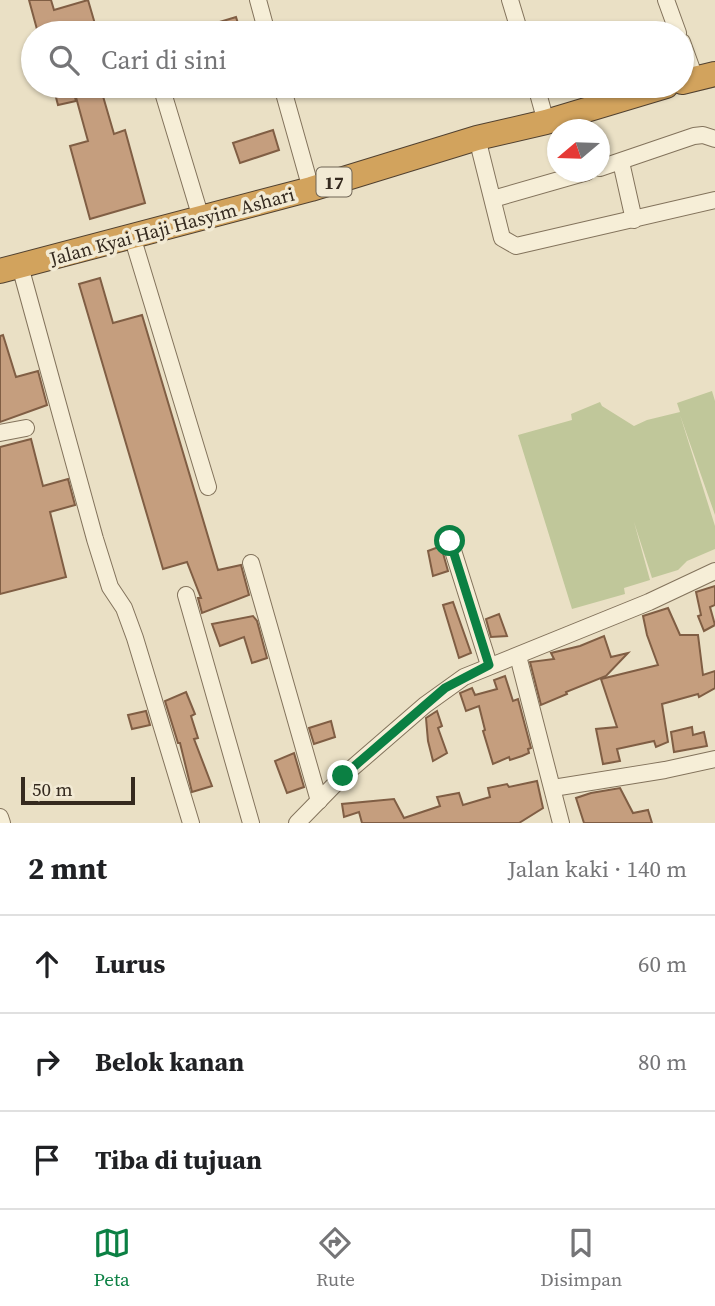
<!DOCTYPE html>
<html lang="id">
<head>
<meta charset="utf-8">
<style>
	body { margin:0; font-family:"Source Serif 4",serif; background:#f6f6f6; color:#202124 }
	.compass { position:absolute; left:547px; top:119px; width:63px; height:63px; border-radius:50%; background:#fff; box-shadow:0 2px 5px #0004; rotate:251deg }
	.scale { position:absolute; left:21px; bottom:18px; width:114px; box-sizing:border-box; padding-left:7px; border:4px solid #352a1f; border-top:0; font-size:19px; line-height:24px; white-space:nowrap; color:#352a1f; -webkit-text-stroke:5px #f2ead4; paint-order:stroke }
	.stop { position:absolute; width:21px; height:21px; margin:-16px; border:5px solid #0b8043; border-radius:50%; background:#fff }
	.stop.end { background:#0b8043; border-color:#fff; box-shadow:0 2px 7px #0008 }
	.list { margin:0; padding:0; list-style:none }
	h2 { display:flex; justify-content:space-between; align-items:center; height:91px; margin:0; padding:0 28px; font-size:30px }
	h2 small { font-size:23px; font-weight:400; color:#757577 }
	.list li { display:grid; grid-template-columns:46px 1fr auto; gap:21px; align-items:center; box-sizing:border-box; height:98px; padding:0 28px; border-top:2px solid #e0e0e0 }
	.list b { display:block; font-size:26px; white-space:nowrap }
	.list em { font-size:23px; font-style:normal; color:#757577 }
	.icon { flex:none; width:38px; height:38px; fill:none; stroke:currentColor; stroke-width:2; stroke-linecap:round; stroke-linejoin:round }
	.map { position:relative; flex:none; width:715px; height:823px; overflow:hidden }
	.search { position:absolute; background:#fff; box-shadow:0 2px 5px #0004; left:21px; right:21px; top:21px; height:77px; display:flex; align-items:center; gap:18px; box-sizing:border-box; padding:0 24px; border-radius:38px; color:#757577; font-size:26px }
	.sheet { height:385px; background:#fff }
	nav { display:flex; justify-content:space-around; align-items:center; box-sizing:border-box; height:98px; border-top:2px solid #e0e0e0; background:#fff; font-size:19px; color:#757577 }
	nav a { display:grid; justify-items:center; gap:4px }
	nav .on { color:#0b8043 }
	.map>svg:first-child { display:block }
	.green { fill:#c0c79a }
	.building { fill:#c59e7e; stroke:#805e44; stroke-width:2 }
	.lines { fill:none; stroke-linecap:round; stroke-linejoin:round }
	.minor-casing { stroke:#83735c; stroke-width:18 }
	.highway-casing { stroke:#514130; stroke-width:26 }
	.minor { stroke:#f6eed7; stroke-width:16 }
	.highway { stroke:#d2a35d; stroke-width:24 }
	.route { stroke:#0b8043; stroke-width:9 }
	.labels { text-anchor:middle; dominant-baseline:central; stroke-width:7; stroke-linejoin:round; paint-order:stroke }
	.shield { fill:#f2ead4; stroke:#6e6455; stroke-width:2 }
	.shield-label { font-size:18px; font-weight:bold; fill:#352a1f }
	.street-label { font-size:19px; fill:#352a1f; stroke:#f2ead4 }
</style>
</head>
<body>
<div class="map">
<svg width="715" height="823" viewBox="0 0 715 823">
	<rect width="100%" height="100%" fill="#eae0c5"/>
	<path class="green" d="M712,391L715,401V515L680,415L715,526V549L687,561L678,570L652,578L634,522L650,580L624,588L625,594L572,609L518,435L572,420L571,414L600,402L602,406L634,426L647,420L680,412L677,403Z"/>
	<g class="building">
		<path d="M29,0H51L54,10L88,0L95,24L60,33H38Z"/>
		<path d="M236,17L241,33H193V30Z"/>
		<path d="M53,86H72L76,101L58,105Z"/>
		<path d="M89,86H100L114,134L125,130L145,203L90,219L70,146L88,141L74,90Z"/>
		<path d="M273,130L279,150L240,163L233,143Z"/>
		<path d="M100,278L113,323L142,315L218,570L241,565L249,595L202,613L198,598H201L187,562L163,569L79,284Z"/>
		<path d="M3,335L16,377L38,371L47,405L0,422V336Z"/>
		<path d="M31,439L43,486L68,479L75,505L50,512L66,577L0,594V447Z"/>
		<path d="M441,546L448,571L433,576L428,551Z"/>
		<path d="M715,586V605L710,607L715,625L704,631L698,616L701,615L696,592Z"/>
		<path d="M453,602L471,653L459,658L443,605Z"/>
		<path d="M668,608L680,635H698L703,675L715,671V688L699,697L698,694L662,704L668,742L656,747L654,741L617,749L620,761L603,764L596,729L617,727L601,679L658,665L647,635L643,616Z"/>
		<path d="M499,614L507,636L491,637L486,619Z"/>
		<path d="M253,616L257,621L267,658L252,663L244,637L220,646L212,624Z"/>
		<path d="M604,636L611,657L628,653L606,676L566,692L567,694L541,705L530,662L554,659L551,653L580,646Z"/>
		<path d="M505,676L513,701L518,699L531,748L528,749L529,753L522,756L510,760L509,757L493,764L483,731L485,730L479,706L466,711L460,693L472,688L475,695L497,689L494,680Z"/>
		<path d="M186,692L195,714L191,716L198,738L194,739L212,786L192,792L180,743H178L165,701Z"/>
		<path d="M146,711L150,725L132,729L128,715Z"/>
		<path d="M437,711L442,726L438,728L447,753L433,761L428,741L426,718Z"/>
		<path d="M331,721L335,737L314,744L309,728Z"/>
		<path d="M692,727L693,735L704,732L707,746L674,752L671,732Z"/>
		<path d="M294,753L304,787L287,793L275,761Z"/>
		<path d="M537,781L543,808L519,823H362L359,812L344,817L342,804L394,799L404,818L440,806L437,797L459,793L463,805L490,797L488,788L507,784L509,787Z"/>
		<path d="M620,788L633,813L648,810L652,823H584L576,798L591,793Z"/>
	</g>
	<g class="lines">
		<defs>
			<g id="minor">
				<path d="M258,0L267,33"/>
				<path d="M510,0L520,33"/>
				<path d="M666,0L678,33"/>
				<path d="M682,42L695,78"/>
				<path d="M161,86L201,218"/>
				<path d="M282,86L311,189"/>
				<path d="M536,86L546,122"/>
				<path d="M477,138L502,238L516,246L715,200"/>
				<path d="M621,162L634,220"/>
				<path d="M600,168L694,136L703,135L715,139"/>
				<path d="M493,199L587,172"/>
				<path d="M132,236L208,487"/>
				<path d="M20,266L95,539L110,587L124,608L135,638L191,823"/>
				<path d="M0,433L26,428"/>
				<path d="M450,541L489,665"/>
				<path d="M251,563L319,801"/>
				<path d="M186,595L251,823"/>
				<path d="M518,656L561,823"/>
				<path d="M553,788L665,770L715,759"/>
				<path d="M0,817L2,823"/>
				<path d="M297,823L343,776L425,705L464,677L649,602L715,571"/>
			</g>
			<g id="highway">
				<path d="M682,82L715,74"/>
				<path d="M0,271L311,189L477,138L546,122L666,86"/>
			</g>
		</defs>
		<use href="#minor" class="minor-casing"/>
		<use href="#highway" class="highway-casing"/>
		<use href="#minor" class="minor"/>
		<use href="#highway" class="highway"/>
	</g>
	<g class="lines">
		<path class="route" d="M343,776L445,688L489,665L450,541"/>
	</g>
	<g class="labels">
		<rect class="shield" x="316.5" y="167.5" width="35" height="29" rx="5"/>
		<g class="shield-label">
			<text x="334" y="182">17</text>
		</g>
		<g class="street-label">
			<text transform="translate(172 226) rotate(-15)">Jalan Kyai Haji Hasyim Ashari</text>
		</g>
	</g>
</svg>
<svg class="compass" viewBox="-18 -18 36 36"><path d="M0-13l5 13h-10z" fill="#e53935"/><path d="M0 13l5-13h-10z" fill="#757577"/></svg>
<div class="scale">50 m</div>
<div class="stop" style="left:450px;top:541px"></div>
<div class="stop end" style="left:343px;top:776px"></div>
<div class="search"><svg class="icon" aria-label="search" viewBox="0 0 24 24"><circle cx="10" cy="10" r="6"/><path d="M15 15l6 6"/></svg>Cari di sini</div>
</div>
<section class="sheet">
<h2>2 mnt<small>Jalan kaki · 140 m</small></h2>
<ul class="list">
<li><svg class="icon" aria-label="ahead" viewBox="0 0 24 24"><path d="M12 20V5M6 11l6-6 6 6"/></svg><div><b>Lurus</b></div><em>60 m</em></li>
<li><svg class="icon" aria-label="right" viewBox="0 0 24 24"><path d="M7 20v-9h11M14 6l5 5-5 5"/></svg><div><b>Belok kanan</b></div><em>80 m</em></li>
<li><svg class="icon" aria-label="arrive" viewBox="0 0 24 24"><path d="M6 21V4h12l-3 4 3 4H6"/></svg><div><b>Tiba di tujuan</b></div></li>
</ul>
</section>
<nav>
<a class="on"><svg class="icon" aria-label="map" viewBox="0 0 24 24"><path d="M3 6l6-2 6 2 6-2v14l-6 2-6-2-6 2zM9 4v14M15 6v14"/></svg>Peta</a>
<a><svg class="icon" aria-label="directions" viewBox="0 0 24 24"><path d="M12 3l9 9-9 9-9-9zM9 14v-3h6M13 9l2 2-2 2"/></svg>Rute</a>
<a><svg class="icon" aria-label="saved" viewBox="0 0 24 24"><path d="M7 4h10v16l-5-4-5 4z"/></svg>Disimpan</a>
</nav>
</body>
</html>
